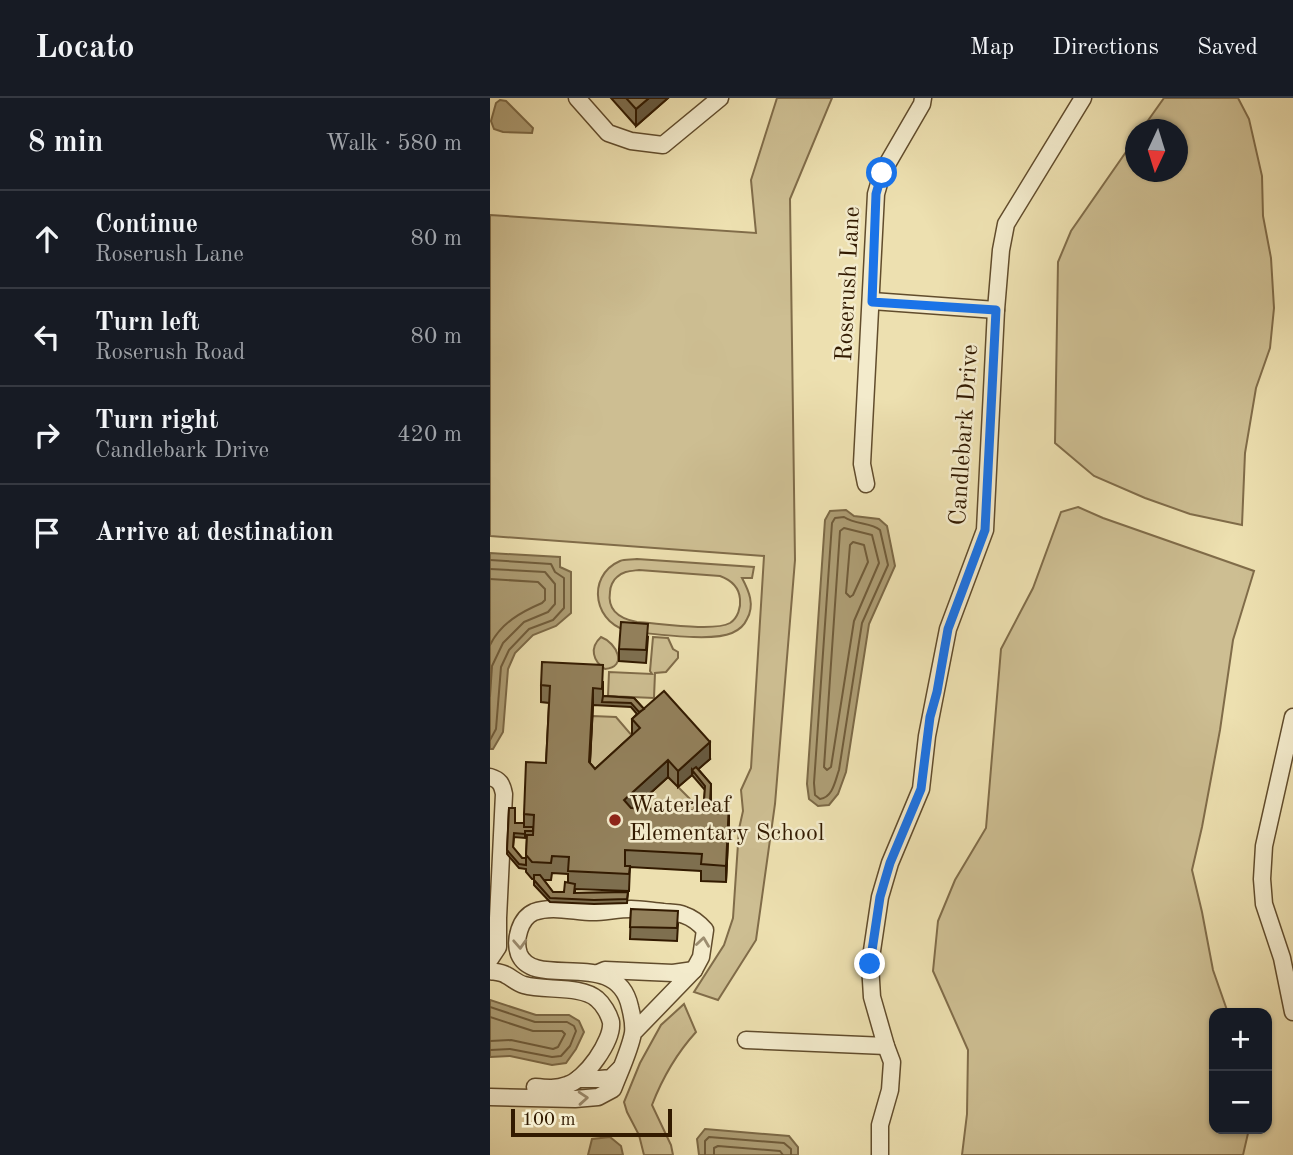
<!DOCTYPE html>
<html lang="en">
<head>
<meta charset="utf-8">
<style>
	body { margin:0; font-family:"Old Standard TT",serif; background:#20242c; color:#f1f3f6 }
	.controls { position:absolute; right:21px; bottom:21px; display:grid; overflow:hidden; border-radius:14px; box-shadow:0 2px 5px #0004 }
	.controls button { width:63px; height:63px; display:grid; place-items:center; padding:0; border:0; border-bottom:2px solid #363941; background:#171b24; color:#f1f3f6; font:35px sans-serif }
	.compass { position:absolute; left:635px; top:21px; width:63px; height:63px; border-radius:50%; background:#171b24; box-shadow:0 2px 5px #0004; rotate:184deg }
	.scale { position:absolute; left:21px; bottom:18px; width:161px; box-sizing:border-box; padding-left:7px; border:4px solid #321a00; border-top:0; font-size:19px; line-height:24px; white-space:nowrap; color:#321a00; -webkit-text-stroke:5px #f3ebcc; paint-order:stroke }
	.stop { position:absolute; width:21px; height:21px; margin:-16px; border:5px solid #1a73e8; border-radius:50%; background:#fff }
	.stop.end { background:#1a73e8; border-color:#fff; box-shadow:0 2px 7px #0008 }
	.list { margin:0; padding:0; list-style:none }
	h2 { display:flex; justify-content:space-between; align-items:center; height:91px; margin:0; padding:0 28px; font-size:30px }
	h2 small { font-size:23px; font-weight:400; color:#9ea1a6 }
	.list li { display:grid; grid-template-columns:46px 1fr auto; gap:21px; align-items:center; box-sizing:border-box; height:98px; padding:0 28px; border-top:2px solid #363941 }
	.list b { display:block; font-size:26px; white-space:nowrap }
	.list p { margin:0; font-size:23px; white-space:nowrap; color:#9ea1a6 }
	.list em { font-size:23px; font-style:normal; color:#9ea1a6 }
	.icon { flex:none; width:38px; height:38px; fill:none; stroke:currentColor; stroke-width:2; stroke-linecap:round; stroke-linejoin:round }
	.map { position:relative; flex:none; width:803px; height:1057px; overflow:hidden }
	header { display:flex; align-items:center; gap:42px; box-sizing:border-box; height:98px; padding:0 35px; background:#171b24; border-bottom:2px solid #363941 }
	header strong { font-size:33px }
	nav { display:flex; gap:38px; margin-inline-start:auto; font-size:24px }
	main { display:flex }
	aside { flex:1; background:#171b24 }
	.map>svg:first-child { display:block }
	.green { fill:#cdbe92; stroke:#806c49; stroke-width:2; fill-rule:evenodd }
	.water { fill:#ad9d74; stroke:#7c6946; stroke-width:2 }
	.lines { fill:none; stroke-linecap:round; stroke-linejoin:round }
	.shore { stroke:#705c3a; stroke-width:2 }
	.minor-casing { stroke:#614c2c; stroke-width:19 }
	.minor { stroke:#f3ebcc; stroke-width:16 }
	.wall { fill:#7e6f4f; stroke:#321a00; stroke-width:2; fill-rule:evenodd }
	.shaded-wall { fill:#675a40; stroke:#321a00; stroke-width:2 }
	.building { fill:#93815c; stroke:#321a00; stroke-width:2 }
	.oneway { stroke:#9c8d70 }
	.route { stroke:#1a73e8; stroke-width:9 }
	.poi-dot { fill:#8f2418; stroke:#f3ebcc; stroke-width:2.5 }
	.labels { text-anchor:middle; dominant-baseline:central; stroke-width:5; stroke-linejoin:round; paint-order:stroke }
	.street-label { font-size:24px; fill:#321a00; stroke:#f3ebcc }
	.poi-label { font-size:24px; fill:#321a00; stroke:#f3ebcc; text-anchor:start }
</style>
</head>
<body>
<header>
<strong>Locato</strong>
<nav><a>Map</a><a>Directions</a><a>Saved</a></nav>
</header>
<main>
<aside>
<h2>8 min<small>Walk · 580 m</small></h2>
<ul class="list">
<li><svg class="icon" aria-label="ahead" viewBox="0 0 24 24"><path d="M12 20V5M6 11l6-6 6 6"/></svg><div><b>Continue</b><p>Roserush Lane</p></div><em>80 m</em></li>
<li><svg class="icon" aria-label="left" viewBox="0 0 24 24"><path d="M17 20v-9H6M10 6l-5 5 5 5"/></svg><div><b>Turn left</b><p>Roserush Road</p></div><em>80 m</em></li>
<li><svg class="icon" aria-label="right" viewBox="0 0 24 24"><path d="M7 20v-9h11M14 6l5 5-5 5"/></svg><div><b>Turn right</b><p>Candlebark Drive</p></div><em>420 m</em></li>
<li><svg class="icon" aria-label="arrive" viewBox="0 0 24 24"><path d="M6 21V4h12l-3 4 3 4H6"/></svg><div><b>Arrive at destination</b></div></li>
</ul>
</aside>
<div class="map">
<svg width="803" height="1057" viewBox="0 0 803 1057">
	<rect width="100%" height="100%" fill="#ede0b0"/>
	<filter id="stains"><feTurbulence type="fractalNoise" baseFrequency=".00286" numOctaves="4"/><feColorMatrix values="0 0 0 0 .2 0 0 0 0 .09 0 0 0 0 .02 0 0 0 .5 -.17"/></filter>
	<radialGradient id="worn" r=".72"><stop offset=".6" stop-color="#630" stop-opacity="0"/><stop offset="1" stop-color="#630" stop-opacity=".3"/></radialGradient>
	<g class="green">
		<path d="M287,0H342L300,101L305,462L285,706L266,842L228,902L204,894L234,847L243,820L249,731L253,713L251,692L261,670L274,458L0,438V117L266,135L261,82Z"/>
		<path d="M674,0H748L759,21L772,78L773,118L781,160L784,210L780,250L766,290L755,355L752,427L700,416L655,400L604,378L565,345L568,164L581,133L645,41L646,74H688V32L652,31Z"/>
		<path d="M588,409L613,420L764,473L743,542L730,632L712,729L702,772L712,814L723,872L738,915H724V1031H759L753,1057H472L477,1016L478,952L443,873L448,823L465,782L496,730L511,551L543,490L571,414Z"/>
		<path d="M147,461L264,469L262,480H252C259,493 265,507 257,521C254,528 249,532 242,535C222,544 167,536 144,534C103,529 95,478 130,463C135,461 142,462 147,461ZM149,472L230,478C241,482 249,489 250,501C251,509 248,520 240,525C224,534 167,525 147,524C131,521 117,513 120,494C120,489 123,482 127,479C133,473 141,473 149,472Z"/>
		<path d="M111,539C127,545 138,569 115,571C103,563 99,550 111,539Z"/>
		<path d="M163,539L178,540L183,551L188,554V560L176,574L165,575L164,600L118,598L119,574L162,576L160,573Z"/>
		<path d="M102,618L126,619L150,647L99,681Z"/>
		<path d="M178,679L204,705L203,730L134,719Z"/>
		<path d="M194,906L206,934C187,955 172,981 162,1007L181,1047L183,1057H154L149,1037L137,1014L134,1004L150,965L171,927Z"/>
	</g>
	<g class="water">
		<path d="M10,2L16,3L43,30L42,35L13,34L4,31L1,23L6,5Z"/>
		<path d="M356,412L364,418L389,421L397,428L405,468L379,526L356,674L348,696L339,707L328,708L319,701L317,686L335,422L340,413Z"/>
		<path d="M0,455L70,459V469L81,474V515L66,528L43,537L25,555L18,571L13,634L3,651H0Z"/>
		<path d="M0,902L46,917H79L89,923L94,934L86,951L76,965L62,967L20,958L0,959Z"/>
		<path d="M215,1031L299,1038L308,1049V1057H209L207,1041Z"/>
		<path d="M120,1039L131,1048L133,1057H98L102,1041Z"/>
	</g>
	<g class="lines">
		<g class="shore">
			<path d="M354,419C366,427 381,424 390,432L398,467L372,525L349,672C345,683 343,699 330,701L325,697L324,685L342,425L345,420Z"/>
			<path d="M354,430L382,437L389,465L364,523L341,669L337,672L334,669L350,433Z"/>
			<path d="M363,444L374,447L378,464L363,497L360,499L356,495L360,447Z"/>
			<path d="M0,462L61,466L65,474L74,480V510L63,522L39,531L19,552L11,569L6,631L0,642"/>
			<path d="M0,471L55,474L65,486V506L58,514L34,524L13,545L2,568L0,598"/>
			<path d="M0,481L48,484L55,491V502L52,505C31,514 11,525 0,547"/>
			<path d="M0,909L45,924H77L84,928L86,933L80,948L71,958L62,959L20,951L0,952"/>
			<path d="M0,919L43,933H72L75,936L68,949L63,951L21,942L0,943"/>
			<path d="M215,1057V1043L219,1039L294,1045L301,1051V1057"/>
			<path d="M224,1057V1050L228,1048L290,1053L293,1057"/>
		</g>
		<defs>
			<g id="minor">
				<path d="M87,0L118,35L141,43L173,47L230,0"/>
				<path d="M382,203L506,212"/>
				<path d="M376,386L372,366L386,96L392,75L432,6L433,0"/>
				<path d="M803,619L774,748L772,781L774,806L792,860L803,914"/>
				<path d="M0,679C10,682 12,686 14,696L8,820V849L0,861"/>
				<path d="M0,873C5,874 11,874 16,877C22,880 27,885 34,887C55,893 91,887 107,901C113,906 119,916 121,924C123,943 95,982 77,987C67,991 56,990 45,989"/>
				<path d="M108,875L115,872L183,875L204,872"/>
				<path d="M256,942L396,948"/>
				<path d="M88,981H110L121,980L130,971"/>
				<path d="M0,999L85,1001L108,999L123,991C129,975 140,952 143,935C144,927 142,917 140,909C127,848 44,893 29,856C24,842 30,820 44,814C62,807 85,814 103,814C115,814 128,811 141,811C151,811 162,813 173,814C179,815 187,814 194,817C203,820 209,825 215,832L211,859L204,872L143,935"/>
				<path d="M390,1057V1027L400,992L402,964L396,948L382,899L380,866L390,799L400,765L431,691L437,638L458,531L495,432L506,212L511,152L516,126L593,0"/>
			</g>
		</defs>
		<use href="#minor" class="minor-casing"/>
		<use href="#minor" class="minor"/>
	</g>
	<g class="wall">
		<path d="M121,0H178L146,28Z"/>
		<path d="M158,539L156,565L129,563V551Z"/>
		<path d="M113,584V598L144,600L154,611L220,661L208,671L221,686V704L239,722L236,784L211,783V773L140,769L139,793L85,791V795L138,794L137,805L104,806L60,804L44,787V781H42L36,774V771L29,770L17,756L19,710L25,725H34V716L56,665L59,605L51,604V587ZM103,607L141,609L147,616L142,621V637L105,671L100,665ZM202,677L215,692L213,713L144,710L178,679L188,689ZM35,737H42H37L36,760H32L23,750L24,739L35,740ZM62,775L78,776V785L74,794H63L54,782H61Z"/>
		<path d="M141,811L188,826L187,843L140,841Z"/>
	</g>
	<g class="shaded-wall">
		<path d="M159,0H178L146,28V11Z"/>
		<path d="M103,590V607L99,681V664Z"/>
		<path d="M220,644V661L204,675L202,672V677L188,689V673Z"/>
		<path d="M178,662V679L134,719V702Z"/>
		<path d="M239,705V722L236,784V768Z"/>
	</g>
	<g class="building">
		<path d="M136,0H159L146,11Z"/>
		<path d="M131,524L158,526L156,552L129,551Z"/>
		<path d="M52,564L113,567L112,591L103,590L99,664L105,671L150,630L142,621L174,593L220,644L188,673L178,662L134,702L141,710L213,713L214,703L239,705L236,768L211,766L212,756L135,752V768H140L139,776L78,773L79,759L62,758L61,765L42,764L36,757L37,737H43L44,717L34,716L36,664L56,665L60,588L51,587Z"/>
		<path d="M113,598L144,600L154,611L149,614L141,605L112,604Z"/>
		<path d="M206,669L221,686L220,704L214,703L215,688L202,672Z"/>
		<path d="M19,710H25V725H34V729H43V733H35V736L24,735L23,749L32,760H36V767L29,766L17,752Z"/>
		<path d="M44,777H50L63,794H74L75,784L85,786L84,795L138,794L137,801L104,802L60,800L44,782Z"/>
		<path d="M141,811L188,813L187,830L140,829Z"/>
	</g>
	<defs><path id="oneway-chevron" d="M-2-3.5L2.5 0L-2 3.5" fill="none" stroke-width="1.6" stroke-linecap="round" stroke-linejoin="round" transform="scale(1.75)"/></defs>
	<g class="oneway">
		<use href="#oneway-chevron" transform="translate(213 844) rotate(-82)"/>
		<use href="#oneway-chevron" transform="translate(30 846) rotate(87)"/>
		<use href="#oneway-chevron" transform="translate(93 1000) rotate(-4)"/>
	</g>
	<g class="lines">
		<path class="route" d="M380,866L390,799L400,765L431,691L440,619L447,594L458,531L495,432L506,212L382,204L386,96L392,75"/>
	</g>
	<circle class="poi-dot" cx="125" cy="722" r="7"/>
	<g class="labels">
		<g class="street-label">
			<text transform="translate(359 186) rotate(-87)">Roserush Lane</text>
			<text transform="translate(475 337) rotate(-86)">Candlebark Drive</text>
		</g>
		<g class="poi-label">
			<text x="139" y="708">Waterleaf<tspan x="139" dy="28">Elementary School</tspan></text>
		</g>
	</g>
	<rect width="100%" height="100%" filter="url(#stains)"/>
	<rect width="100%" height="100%" fill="url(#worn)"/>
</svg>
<div class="controls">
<button>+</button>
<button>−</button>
</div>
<svg class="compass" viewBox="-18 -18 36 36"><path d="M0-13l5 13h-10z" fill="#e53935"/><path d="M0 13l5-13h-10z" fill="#9ea1a6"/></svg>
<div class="scale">100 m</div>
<div class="stop" style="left:392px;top:75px"></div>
<div class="stop end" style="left:380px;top:866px"></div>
</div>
</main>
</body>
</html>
